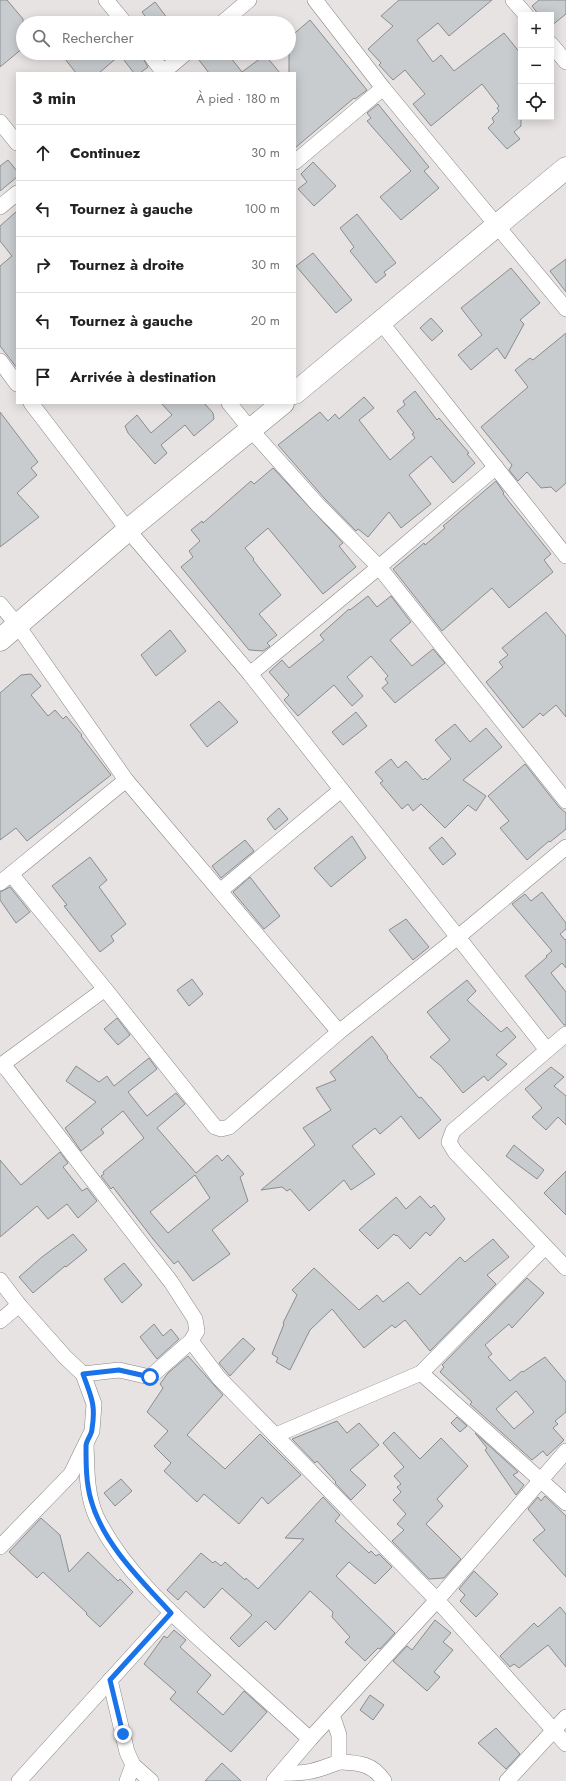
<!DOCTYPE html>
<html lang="fr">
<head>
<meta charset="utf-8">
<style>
	body { margin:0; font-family:Jost,sans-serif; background:#f2f2f2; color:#222 }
	.controls { position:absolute; right:12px; top:12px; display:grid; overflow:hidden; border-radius:0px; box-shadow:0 2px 10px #0003 }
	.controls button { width:36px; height:36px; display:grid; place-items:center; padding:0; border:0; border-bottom:1px solid #e0e0e0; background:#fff; color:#222; font:20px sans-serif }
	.stop { position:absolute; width:12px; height:12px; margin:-9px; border:3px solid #1a73e8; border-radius:50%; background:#fff }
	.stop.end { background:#1a73e8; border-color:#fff; box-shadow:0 1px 4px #0008 }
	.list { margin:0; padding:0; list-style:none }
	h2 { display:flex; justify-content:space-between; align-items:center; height:52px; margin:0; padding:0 16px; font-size:17px }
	h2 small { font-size:13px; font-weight:400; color:#767676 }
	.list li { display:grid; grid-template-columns:26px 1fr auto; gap:12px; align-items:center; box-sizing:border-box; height:56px; padding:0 16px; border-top:1px solid #e0e0e0 }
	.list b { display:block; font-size:15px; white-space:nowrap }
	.list em { font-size:13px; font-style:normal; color:#767676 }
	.icon { flex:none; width:22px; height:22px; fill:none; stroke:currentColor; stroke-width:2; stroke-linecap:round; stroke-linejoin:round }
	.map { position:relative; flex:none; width:566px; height:1781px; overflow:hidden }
	.search { position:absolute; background:#fff; box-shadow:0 2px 10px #0003; left:16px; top:16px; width:280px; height:44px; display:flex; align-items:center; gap:10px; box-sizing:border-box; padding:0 14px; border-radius:22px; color:#767676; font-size:15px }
	.panel { position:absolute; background:#fff; box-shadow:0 2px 10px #0003; left:16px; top:72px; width:280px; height:332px; border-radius:0px }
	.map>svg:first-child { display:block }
	.building { fill:#c9cccf; stroke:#8a8c8f; fill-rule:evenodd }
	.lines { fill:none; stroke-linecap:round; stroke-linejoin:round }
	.street-casing { stroke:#8a8685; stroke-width:16 }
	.secondary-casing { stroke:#8a8685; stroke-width:23 }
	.street { stroke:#fff; stroke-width:15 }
	.secondary { stroke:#fff; stroke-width:22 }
	.route { stroke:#1a73e8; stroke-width:5 }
</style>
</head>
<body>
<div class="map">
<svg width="566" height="1781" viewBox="0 0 566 1781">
	<rect width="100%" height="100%" fill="#e8e3e3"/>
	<g class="building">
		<path d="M0,0H7L23,19V48L0,67Z"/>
		<path d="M399,0H492L449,36L438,23L417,40L433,62L441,55L454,71L504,33L521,54V126L514,132L520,139L507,149L488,128L494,122L492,118L499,111L497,108L499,106L482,84L431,126L413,104L425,94L405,70L393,80L379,65L381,63L368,49L393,26L381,16Z"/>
		<path d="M539,0H566V14L551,26V15H539L532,6Z"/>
		<path d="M155,2L171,23H150L142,12Z"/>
		<path d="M310,20L367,90L355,99L354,98L295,148V73H289V38Z"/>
		<path d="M73,53H140L148,67L140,73H134L120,55L99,73H76L65,59Z"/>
		<path d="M195,53H227L242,72L265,55L280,73H209L195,55Z"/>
		<path d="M378,104L429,167L424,171L439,188L401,220L380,197L411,171L367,121L371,118L367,113Z"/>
		<path d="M8,160L17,171V177L0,191V166Z"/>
		<path d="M313,162L336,186L314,206L298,189L307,182L301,174Z"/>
		<path d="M17,211V368L0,346V266L12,256L0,241V226Z"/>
		<path d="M357,214L396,263L384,272L386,275L376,283L350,251L354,247L340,228Z"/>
		<path d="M313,253L352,300L336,313L296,266Z"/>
		<path d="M566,259V292L550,271Z"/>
		<path d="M511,268L540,303L520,320L524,324L505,359L497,348L471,370L458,355L482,335L461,308Z"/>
		<path d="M431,318L443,331L432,341L420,328Z"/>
		<path d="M566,333V483L556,492L551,487L541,488L527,472L518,481L509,470L512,465L481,427L528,387L515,370L530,358L533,360Z"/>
		<path d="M415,391L437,420L439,418L469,453L467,454L475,463L453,483L431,456L409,475L431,504L401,528L389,512L368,537L358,529L356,531L325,499L278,445L320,412L328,421L335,414L339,419L364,397L374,408L359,420L390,460L415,438L412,434L414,433L397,411L405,405L403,401Z"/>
		<path d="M161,403H204L213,413L214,419L194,436L185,425L161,445L167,453L155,464L128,433L125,426L137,415L151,433L172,415Z"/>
		<path d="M0,412L38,462L31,468L37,475L17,493L39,517L0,547Z"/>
		<path d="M273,468L343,543L339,546L356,567L323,594L268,528L245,548L254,559L253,560L281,595L259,614L277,635L267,643L270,646L263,651L249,650L181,567L193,557L189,551L200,541L191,530L202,521L203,523L251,481L254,484Z"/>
		<path d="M496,481L504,493L503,494L551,554L544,560L553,572L509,608L492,588L442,631L393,569L424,543L425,545L445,528L443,526Z"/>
		<path d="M368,596L377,607L391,596L411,622L390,640L412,666L433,649L445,663L395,703L382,688L388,683L385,679L388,676L371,656L347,677L363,696L352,706L334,685L298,716L284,700L289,695L269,672L282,660L289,668L324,640L320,635L349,609L350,610Z"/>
		<path d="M546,612L566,636V717L556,705L543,716L540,713L523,728L486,682L503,667L499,662L508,655L502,648Z"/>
		<path d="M170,630L186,651L156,676L141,655Z"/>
		<path d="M31,674L41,686L31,695L48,716L55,710L63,719L66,716L82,735L81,736L111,775L27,841L16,828L0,840V693L21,675Z"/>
		<path d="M219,701L238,722L207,747L190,725Z"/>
		<path d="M356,712L367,726L343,745L332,732Z"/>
		<path d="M455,724L470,742L486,728L502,747L463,780L486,796L476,811L468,805L445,828L421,804L413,811L408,804L402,809L380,783L383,781L375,772L391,759L398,768L406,761L423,780L425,778L427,780L451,759L435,740Z"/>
		<path d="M525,764L559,807L566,813V829L550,842L549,841L527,860L500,828L509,821L488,796Z"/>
		<path d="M279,808L288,819L275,830L267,819Z"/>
		<path d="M352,836L366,858L331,887L314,868Z"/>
		<path d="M442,837L456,854L443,865L429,848Z"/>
		<path d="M245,840L254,851L221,878L212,866Z"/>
		<path d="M90,857L107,880L99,887L126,924L111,936L114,941L100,952L64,906L67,905L52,886Z"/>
		<path d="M250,877L280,916L264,929L233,892Z"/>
		<path d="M10,887L30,912L16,923L0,900V892Z"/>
		<path d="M542,892L566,923V929L560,934L565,940L566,939V968L562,963L551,973L566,992V1025H564L525,976L547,957L546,956L552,951L512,904L525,894L531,901Z"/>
		<path d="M406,919L429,947L413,960L389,930Z"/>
		<path d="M192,979L203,994L189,1006L177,990Z"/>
		<path d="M467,980L476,991L467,1000L501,1032L507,1027L516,1037L496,1055L507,1064L488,1081L484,1076L463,1093L441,1066L430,1057L450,1040L427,1012Z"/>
		<path d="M117,1018L130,1035L118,1045L104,1029Z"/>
		<path d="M372,1036L388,1057L387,1058L419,1098L421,1097L441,1120L419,1139L401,1116L380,1134L375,1128L352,1146L375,1174L351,1190L344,1180L309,1211L290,1189L287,1191L282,1187L261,1190L315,1145L303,1128L331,1110L316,1088L336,1080L330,1072Z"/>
		<path d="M149,1058L157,1069L128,1092L147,1116L176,1093L185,1104L157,1128L196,1173L217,1155L222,1161L228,1155L244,1174L240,1177L248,1201L212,1230L230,1254L193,1281L178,1261L174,1264L153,1239L113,1187L111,1189L101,1176L104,1174L103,1172L144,1138L123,1111L101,1129L104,1133L81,1151L65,1128L96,1102L66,1081L76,1066L99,1082L107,1076L114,1086ZM195,1175L210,1198L168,1233L150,1212Z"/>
		<path d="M551,1067L564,1077L554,1086L566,1096V1125L558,1117L546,1130L532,1117L542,1108L525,1089Z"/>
		<path d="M514,1145L544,1170L537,1179L506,1156Z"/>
		<path d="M60,1152L68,1163L63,1167L82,1191L87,1188L97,1201L78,1218L67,1204L48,1219L37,1206L0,1237V1160L21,1185Z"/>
		<path d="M566,1171V1215L544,1193Z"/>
		<path d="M420,1196L431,1208L434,1205L445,1219L430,1236L426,1232L410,1249L397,1235L396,1236L394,1234L378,1249L359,1230L396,1197L406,1209Z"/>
		<path d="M73,1234L87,1250L66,1267L65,1266L33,1293L19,1277L42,1257Z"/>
		<path d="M493,1239L509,1257L487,1275L496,1284L430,1351L405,1320L395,1328L392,1325L364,1348L332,1309L310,1330L290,1370L276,1362L278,1358L272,1354L284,1324L283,1323L297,1295L292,1290L314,1268L359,1310L377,1295L383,1302L408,1282L420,1295L460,1257L465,1262Z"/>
		<path d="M124,1263L142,1285L122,1303L104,1279Z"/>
		<path d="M527,1278L544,1293L512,1328L509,1324L485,1345L492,1354L488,1357L510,1381L522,1371L523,1372L545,1357L566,1382V1412L555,1421L558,1424L553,1428L564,1440L547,1456L543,1451L532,1460L470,1404L472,1402L440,1372L444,1367L442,1365ZM516,1391L534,1412L514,1429L496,1409Z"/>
		<path d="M154,1324L163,1336L171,1329L179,1339L157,1359L140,1337Z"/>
		<path d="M243,1338L255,1349L230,1376L219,1363Z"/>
		<path d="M188,1356L223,1395L187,1435L225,1469L260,1434L301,1475L268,1504L262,1497L239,1524L204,1494L197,1502L164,1471L171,1463L154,1446L168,1431L147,1412L163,1388L160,1384L168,1373Z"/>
		<path d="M457,1417L467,1426L460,1432L451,1423Z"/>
		<path d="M337,1421L347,1433L359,1423L379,1445L350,1470L366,1485L351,1500L335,1483L336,1482L317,1461L315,1463L292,1439Z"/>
		<path d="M394,1432L420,1459L441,1438L468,1466L437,1499L443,1506L426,1524L461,1559L444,1578L429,1579L392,1541L404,1530L397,1524L406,1514L393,1500L401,1492L397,1487L401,1484L394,1476L404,1467L383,1443Z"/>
		<path d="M475,1433L518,1472L513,1475L524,1485L516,1495L485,1450L487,1448Z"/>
		<path d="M121,1479L132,1491L115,1506L104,1493Z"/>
		<path d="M545,1496L566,1516V1577L533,1540L545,1530L528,1509L538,1497L541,1501Z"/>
		<path d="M323,1497L340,1515L335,1521L369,1553L371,1551L376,1556L379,1554L392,1567L375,1584L349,1562L336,1576L395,1633L380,1649L378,1648L365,1661L345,1642L350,1637L332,1617L333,1612L310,1591L275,1630L266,1621L239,1647L230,1638L252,1615L222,1588L204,1608L186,1591L178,1600L167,1590L201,1553L213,1563L215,1561L221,1566L225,1562L245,1580L246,1578L258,1589L304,1539L285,1538Z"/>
		<path d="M41,1518L60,1535L69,1572L88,1552L118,1581L120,1579L133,1592L100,1627L86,1614L87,1613L43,1572L37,1578L9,1552Z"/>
		<path d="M474,1571L498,1594L476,1617L460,1601L465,1595L459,1589Z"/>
		<path d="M560,1607L566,1614V1667L548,1645L519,1668L514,1664L510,1667L500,1656L534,1623L538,1627Z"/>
		<path d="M435,1620L451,1633L443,1642L453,1650L434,1672L440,1677L427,1691L393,1661L407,1646L412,1650Z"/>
		<path d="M174,1630L186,1640L180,1647L211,1675L197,1692L223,1715L244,1691L267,1712L231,1752L170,1699L176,1692L144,1664L164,1636L167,1638Z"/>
		<path d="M370,1695L384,1705L373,1720L360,1710Z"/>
		<path d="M496,1728L520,1754L506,1769L478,1743Z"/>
		<path d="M222,1763L241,1781H205Z"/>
	</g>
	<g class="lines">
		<defs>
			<g id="street">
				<path d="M106,0L125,23"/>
				<path d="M315,0L383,88L566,309"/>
				<path d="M513,0L526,15"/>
				<path d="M222,23L249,0"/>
				<path d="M551,44L566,62"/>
				<path d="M149,53L163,72"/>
				<path d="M162,73L186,53"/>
				<path d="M0,122L17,143"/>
				<path d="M295,162L383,88"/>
				<path d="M0,207L17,193"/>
				<path d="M380,321L566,556"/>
				<path d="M0,361L17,384"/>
				<path d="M31,403L128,530L250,674L547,1050"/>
				<path d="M229,403L251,430L318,505L379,567L566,801"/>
				<path d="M0,604L18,626L126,780L339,1032"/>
				<path d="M250,674L379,567L496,467"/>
				<path d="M11,874L105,989L215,1127L221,1129L229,1127L339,1032L458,937L566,847"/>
				<path d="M0,883L126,780"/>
				<path d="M220,891L341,790"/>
				<path d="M566,1034L453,1131L449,1142L455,1152L566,1268"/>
				<path d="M3,1064L171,1282L195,1319L197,1331L191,1341L150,1377L119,1370L83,1374"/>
				<path d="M0,1066L105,989"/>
				<path d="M0,1280L19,1305L65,1357L83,1374L94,1404L92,1431L71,1474L0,1547"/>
				<path d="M0,1321L19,1305"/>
				<path d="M191,1341L219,1378L437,1600L566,1744"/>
				<path d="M421,1373L566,1503"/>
				<path d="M276,1435L421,1373L545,1247"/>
				<path d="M86,1444C87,1468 86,1493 96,1516C123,1571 171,1613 215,1653C247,1682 278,1710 310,1739"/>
				<path d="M110,1680L127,1752L133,1765L151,1781"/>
				<path d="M332,1715L339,1735V1762C359,1763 372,1763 384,1781"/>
				<path d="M281,1773C306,1774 316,1771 339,1762"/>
				<path d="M19,1781L171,1613"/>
				<path d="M127,1781L133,1765"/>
				<path d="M274,1781L310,1739L437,1600L566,1451"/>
				<path d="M507,1781L566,1717"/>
			</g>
			<g id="secondary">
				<path d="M295,393L566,168"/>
				<path d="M0,640L128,530L283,403"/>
			</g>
		</defs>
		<use href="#street" class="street-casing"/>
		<use href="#secondary" class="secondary-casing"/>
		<use href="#street" class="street"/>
		<use href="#secondary" class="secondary"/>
	</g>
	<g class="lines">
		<path class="route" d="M123,1734L110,1680L171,1613C142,1581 103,1544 91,1500C86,1483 86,1464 86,1446C86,1440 92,1435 92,1429C96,1404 91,1397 83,1374L119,1370L150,1377"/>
	</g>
</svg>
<div class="controls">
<button>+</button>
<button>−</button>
<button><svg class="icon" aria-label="locate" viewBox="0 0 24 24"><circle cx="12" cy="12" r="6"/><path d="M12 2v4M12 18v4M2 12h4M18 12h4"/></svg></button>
</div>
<div class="stop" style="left:150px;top:1377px"></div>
<div class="stop end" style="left:123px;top:1734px"></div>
<div class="search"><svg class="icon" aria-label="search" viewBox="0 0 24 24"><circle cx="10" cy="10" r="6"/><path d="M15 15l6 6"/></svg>Rechercher</div>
<section class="panel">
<h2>3 min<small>À pied · 180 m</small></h2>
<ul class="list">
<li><svg class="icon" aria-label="ahead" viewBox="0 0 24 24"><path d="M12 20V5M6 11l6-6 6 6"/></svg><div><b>Continuez</b></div><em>30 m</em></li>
<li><svg class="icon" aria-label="left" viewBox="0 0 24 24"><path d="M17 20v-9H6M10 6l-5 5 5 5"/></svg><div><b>Tournez à gauche</b></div><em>100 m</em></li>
<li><svg class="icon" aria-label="right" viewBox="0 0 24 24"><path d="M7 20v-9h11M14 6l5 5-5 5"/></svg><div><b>Tournez à droite</b></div><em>30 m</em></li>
<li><svg class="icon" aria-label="left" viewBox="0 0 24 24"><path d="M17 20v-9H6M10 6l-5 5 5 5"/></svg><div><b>Tournez à gauche</b></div><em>20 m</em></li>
<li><svg class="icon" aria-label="arrive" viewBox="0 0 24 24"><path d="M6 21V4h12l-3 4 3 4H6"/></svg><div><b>Arrivée à destination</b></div></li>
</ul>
</section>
</div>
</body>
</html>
